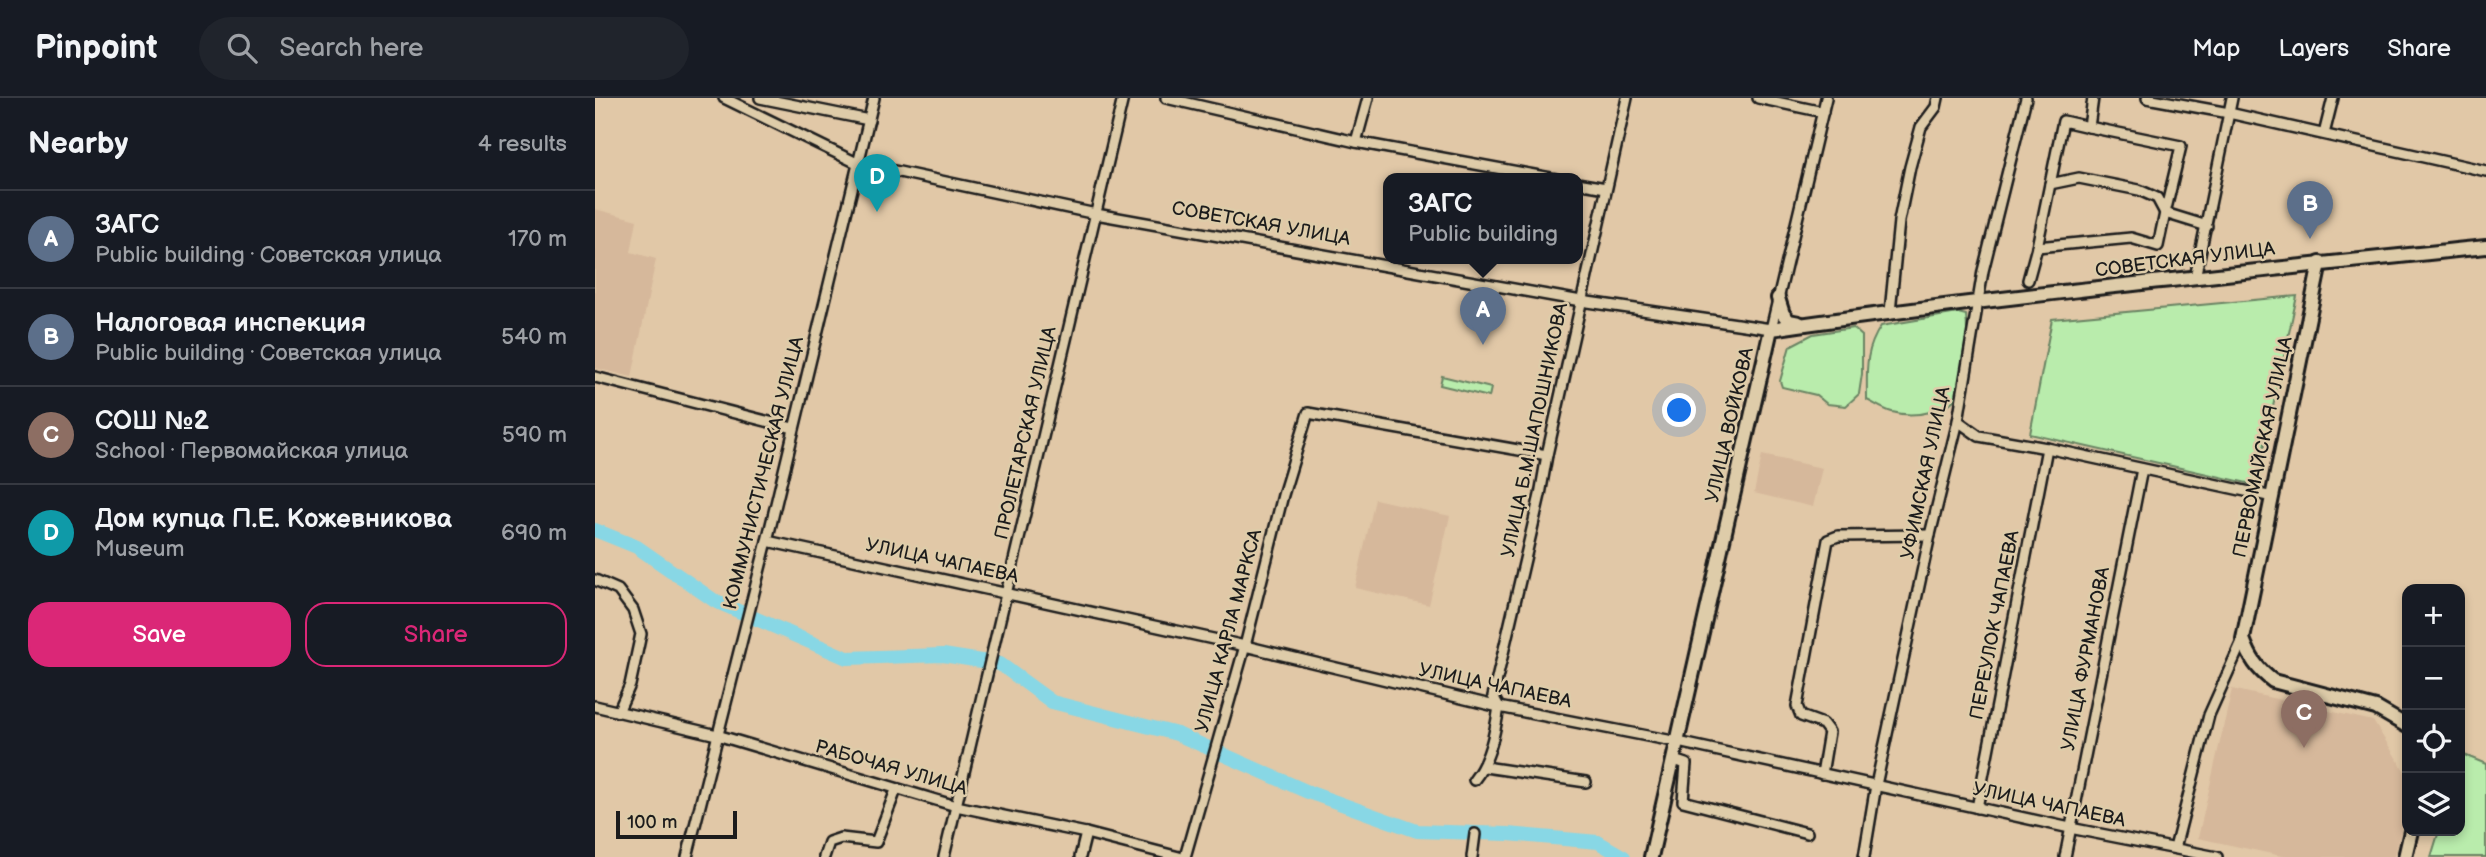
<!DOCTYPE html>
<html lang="en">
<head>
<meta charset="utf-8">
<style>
	body { margin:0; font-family:"Balsamiq Sans",sans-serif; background:#20242c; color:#f1f3f6 }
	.controls { position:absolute; right:21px; bottom:21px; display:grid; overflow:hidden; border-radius:14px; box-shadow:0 4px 10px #0003 }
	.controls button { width:63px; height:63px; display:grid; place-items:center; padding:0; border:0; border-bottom:2px solid #363941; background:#171b24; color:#f1f3f6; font:35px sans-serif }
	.scale { position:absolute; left:21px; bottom:18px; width:121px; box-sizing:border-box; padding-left:7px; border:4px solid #1c1c1c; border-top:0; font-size:19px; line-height:24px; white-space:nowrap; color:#1c1c1c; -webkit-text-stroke:5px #decca9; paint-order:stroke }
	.you { position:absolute; left:1085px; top:313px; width:24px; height:24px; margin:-18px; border:5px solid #fff; border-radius:50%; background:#1a73e8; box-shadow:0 0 0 10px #1a73e833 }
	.badge { display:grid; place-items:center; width:46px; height:46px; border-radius:50%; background:#db2777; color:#fff; font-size:23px; font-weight:700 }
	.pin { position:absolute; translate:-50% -58px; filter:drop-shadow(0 2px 4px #0008) }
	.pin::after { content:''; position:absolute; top:37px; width:24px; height:21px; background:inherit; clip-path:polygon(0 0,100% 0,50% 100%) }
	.popup { position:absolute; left:788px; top:75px; width:200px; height:91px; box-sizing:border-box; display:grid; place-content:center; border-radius:14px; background:#171b24; filter:drop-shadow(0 2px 5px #0005); font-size:23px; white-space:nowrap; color:#9ea1a6 }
	.popup b { font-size:26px; color:#f1f3f6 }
	.popup::after { content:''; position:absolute; left:50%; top:100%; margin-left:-14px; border:14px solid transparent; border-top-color:#171b24 }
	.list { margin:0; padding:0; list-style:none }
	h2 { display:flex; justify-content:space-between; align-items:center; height:91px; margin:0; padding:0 28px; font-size:30px }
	h2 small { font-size:23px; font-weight:400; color:#9ea1a6 }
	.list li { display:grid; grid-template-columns:46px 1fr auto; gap:21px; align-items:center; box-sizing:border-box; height:98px; padding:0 28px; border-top:2px solid #363941 }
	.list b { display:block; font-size:26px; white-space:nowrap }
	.list p { margin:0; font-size:23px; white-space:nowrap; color:#9ea1a6 }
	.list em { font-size:23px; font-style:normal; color:#9ea1a6 }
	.actions { display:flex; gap:14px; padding:21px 28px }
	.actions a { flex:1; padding:16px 0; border:2px solid #db2777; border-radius:21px; text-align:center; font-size:24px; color:#db2777 }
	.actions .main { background:#db2777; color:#fff }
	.icon { flex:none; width:38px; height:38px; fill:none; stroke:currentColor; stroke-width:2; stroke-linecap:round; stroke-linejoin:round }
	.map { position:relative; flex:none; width:1891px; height:759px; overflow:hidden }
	header { display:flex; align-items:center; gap:42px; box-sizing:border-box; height:98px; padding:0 35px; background:#171b24; border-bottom:2px solid #363941 }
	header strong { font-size:33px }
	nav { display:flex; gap:38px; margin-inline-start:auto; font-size:24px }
	.search { width:490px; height:63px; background:#20242c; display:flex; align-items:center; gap:18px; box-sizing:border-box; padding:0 24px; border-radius:38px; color:#9ea1a6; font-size:26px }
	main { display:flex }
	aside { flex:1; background:#171b24 }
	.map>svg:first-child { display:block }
	.built { fill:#d6b89b }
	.green { fill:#b9ecac; stroke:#6a8464; stroke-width:2 }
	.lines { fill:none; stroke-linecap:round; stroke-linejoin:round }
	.river { stroke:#88d7e5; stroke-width:14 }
	.street-casing { stroke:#1c1c1c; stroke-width:14 }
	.secondary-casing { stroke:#1c1c1c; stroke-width:18 }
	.street { stroke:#decca9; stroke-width:9 }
	.secondary { stroke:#decca9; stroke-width:12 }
	.labels { text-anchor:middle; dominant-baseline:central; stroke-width:5; stroke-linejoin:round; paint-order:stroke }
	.street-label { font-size:19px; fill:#1c1c1c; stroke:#decca9 }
</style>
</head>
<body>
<header>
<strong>Pinpoint</strong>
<div class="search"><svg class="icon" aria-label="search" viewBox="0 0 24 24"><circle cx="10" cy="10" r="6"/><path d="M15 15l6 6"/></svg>Search here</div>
<nav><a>Map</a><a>Layers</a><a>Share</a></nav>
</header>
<main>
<aside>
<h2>Nearby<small>4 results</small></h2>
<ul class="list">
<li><span class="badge" style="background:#5c6f8a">A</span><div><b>ЗАГС</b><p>Public building · Советская улица</p></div><em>170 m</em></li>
<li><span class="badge" style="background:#5c6f8a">B</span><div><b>Налоговая инспекция</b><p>Public building · Советская улица</p></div><em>540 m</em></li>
<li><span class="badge" style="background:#8d6e63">C</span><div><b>СОШ №2</b><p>School · Первомайская улица</p></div><em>590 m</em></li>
<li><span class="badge" style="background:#0f9aa8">D</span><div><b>Дом купца П.Е. Кожевникова</b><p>Museum</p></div><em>690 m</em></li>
</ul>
<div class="actions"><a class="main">Save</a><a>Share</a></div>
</aside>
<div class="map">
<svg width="1891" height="759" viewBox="0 0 1891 759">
	<rect width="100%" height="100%" fill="#e1c8a7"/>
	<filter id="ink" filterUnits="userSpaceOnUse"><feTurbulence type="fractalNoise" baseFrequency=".0143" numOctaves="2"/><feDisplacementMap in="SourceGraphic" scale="14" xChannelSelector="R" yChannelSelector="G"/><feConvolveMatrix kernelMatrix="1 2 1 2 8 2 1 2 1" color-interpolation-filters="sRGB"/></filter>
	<g filter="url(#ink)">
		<g class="built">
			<path d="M0,111L42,122L36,154L61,161L37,279L0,270Z"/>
			<path d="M1167,357L1227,370L1218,409L1159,395Z"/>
			<path d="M780,401L855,418L834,507L760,490Z"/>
			<path d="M1637,591L1778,623L1812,677V709L1799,759H1691L1603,740Z"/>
		</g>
		<g class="green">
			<path d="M1702,198L1661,387L1435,336L1457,221Z"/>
			<path d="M1363,215L1371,217C1373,236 1373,276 1365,293C1355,315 1318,320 1297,314C1289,312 1280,306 1272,302C1272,272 1269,254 1286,228Z"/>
			<path d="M1258,230L1267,238V276L1264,296L1251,308L1232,306L1221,297L1187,289L1185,283L1195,248L1218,236Z"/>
			<path d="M847,278L896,290L894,299L845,287Z"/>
			<path d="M1867,656L1891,666V759H1836L1844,733H1865V663Z"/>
		</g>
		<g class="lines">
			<path class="river" d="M0,432L42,449L120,503L252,560L348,557L405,566L457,604L582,636L713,694L822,733L913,736L1003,744L1029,759"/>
			<defs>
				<g id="street">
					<path d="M129,0L262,65L501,116L986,203L1176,231L1231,0"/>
					<path d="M165,0L274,22"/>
					<path d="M571,0L761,44L961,81"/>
					<path d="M1163,0L1228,14"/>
					<path d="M1498,0L1494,29L1468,23L1442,149L1536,140L1563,148L1570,115L1612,128"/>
					<path d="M1552,0L1634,15L1891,73"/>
					<path d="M1494,29L1586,48L1570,115"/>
					<path d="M1729,36L1738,0"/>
					<path d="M761,44L773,0"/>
					<path d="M982,85L1011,90"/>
					<path d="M1455,86L1484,80L1544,92L1562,100L1570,115"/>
					<path d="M1600,180L1637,0"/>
					<path d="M1433,182L1442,149"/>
					<path d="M1295,214L1304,123L1315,69L1326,29L1341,9L1343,0"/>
					<path d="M0,279L198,330"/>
					<path d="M1363,323L1384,338L1452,350L1678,399"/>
					<path d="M172,443L650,548L904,609L1083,644L1475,730L1622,759"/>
					<path d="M0,482L23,492L38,512L46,536L35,587L23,614"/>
					<path d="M0,608L122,637L361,708L491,735L584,759"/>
					<path d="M1079,662L1091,666L1088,703L1212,735"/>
					<path d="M890,669L991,684"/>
					<path d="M1227,676L1234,634L1228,626L1206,618L1202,608L1233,442L1243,438L1335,437"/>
					<path d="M879,682C895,662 900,634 904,609L898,598L945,397L952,357L1032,0"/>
					<path d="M1382,710L1452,350"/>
					<path d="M1580,750L1614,617L1648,541"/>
					<path d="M92,759L172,443L279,0"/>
					<path d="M229,759L234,744L246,740L281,744L301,692"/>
					<path d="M349,759L528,0"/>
					<path d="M485,759L491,735"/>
					<path d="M590,759L650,548L688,397L713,315L952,357"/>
					<path d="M877,759L880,736"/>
					<path d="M1269,759L1281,687L1335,437L1363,323L1388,173L1431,0"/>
					<path d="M1470,759L1547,371"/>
				</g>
				<g id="secondary">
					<path d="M1725,165L1648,541C1655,560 1662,571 1678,583L1781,610L1812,628"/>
					<path d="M1183,200L1188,216L1194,223L1204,225"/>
					<path d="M1056,759L1176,231C1413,197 1652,174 1891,149"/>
					<path d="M1810,759L1816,733"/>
				</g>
			</defs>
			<use href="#street" class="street-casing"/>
			<use href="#secondary" class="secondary-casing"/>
			<use href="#street" class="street"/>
			<use href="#secondary" class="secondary"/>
		</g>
	</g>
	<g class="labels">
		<g class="street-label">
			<text transform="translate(666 126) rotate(10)">СОВЕТСКАЯ УЛИЦА</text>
			<text transform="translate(1590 162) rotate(-7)">СОВЕТСКАЯ УЛИЦА</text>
			<text transform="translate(1135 327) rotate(-77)">УЛИЦА ВОЙКОВА</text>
			<text transform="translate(940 332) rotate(-78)">УЛИЦА Б.М.ШАПОШНИКОВА</text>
			<text transform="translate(431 335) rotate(-77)">ПРОЛЕТАРСКАЯ УЛИЦА</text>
			<text transform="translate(1668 349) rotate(-78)">ПЕРВОМАЙСКАЯ УЛИЦА</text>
			<text transform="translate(169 375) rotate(-76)">КОММУНИСТИЧЕСКАЯ УЛИЦА</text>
			<text transform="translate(1331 375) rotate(-78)">УФИМСКАЯ УЛИЦА</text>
			<text transform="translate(347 463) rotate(12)">УЛИЦА ЧАПАЕВА</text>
			<text transform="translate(1400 527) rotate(-79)">ПЕРЕУЛОК ЧАПАЕВА</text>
			<text transform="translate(634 533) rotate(-75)">УЛИЦА КАРЛА МАРКСА</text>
			<text transform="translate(1491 561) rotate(-79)">УЛИЦА ФУРМАНОВА</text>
			<text transform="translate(900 588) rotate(12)">УЛИЦА ЧАПАЕВА</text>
			<text transform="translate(296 670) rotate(16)">РАБОЧАЯ УЛИЦА</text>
			<text transform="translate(1454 707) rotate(12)">УЛИЦА ЧАПАЕВА</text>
		</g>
	</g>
</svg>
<div class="controls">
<button>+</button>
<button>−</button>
<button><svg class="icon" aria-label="locate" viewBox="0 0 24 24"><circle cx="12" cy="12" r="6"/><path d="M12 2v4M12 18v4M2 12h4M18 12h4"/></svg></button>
<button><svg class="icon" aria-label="layers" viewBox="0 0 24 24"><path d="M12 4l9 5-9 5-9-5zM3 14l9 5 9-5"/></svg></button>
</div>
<div class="scale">100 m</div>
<div class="you"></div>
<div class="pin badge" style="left:888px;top:247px;background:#5c6f8a">A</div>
<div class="popup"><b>ЗАГС</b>Public building</div>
<div class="pin badge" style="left:1715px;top:141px;background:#5c6f8a">B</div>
<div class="pin badge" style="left:1709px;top:650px;background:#8d6e63">C</div>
<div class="pin badge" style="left:282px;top:114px;background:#0f9aa8">D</div>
</div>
</main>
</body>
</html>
